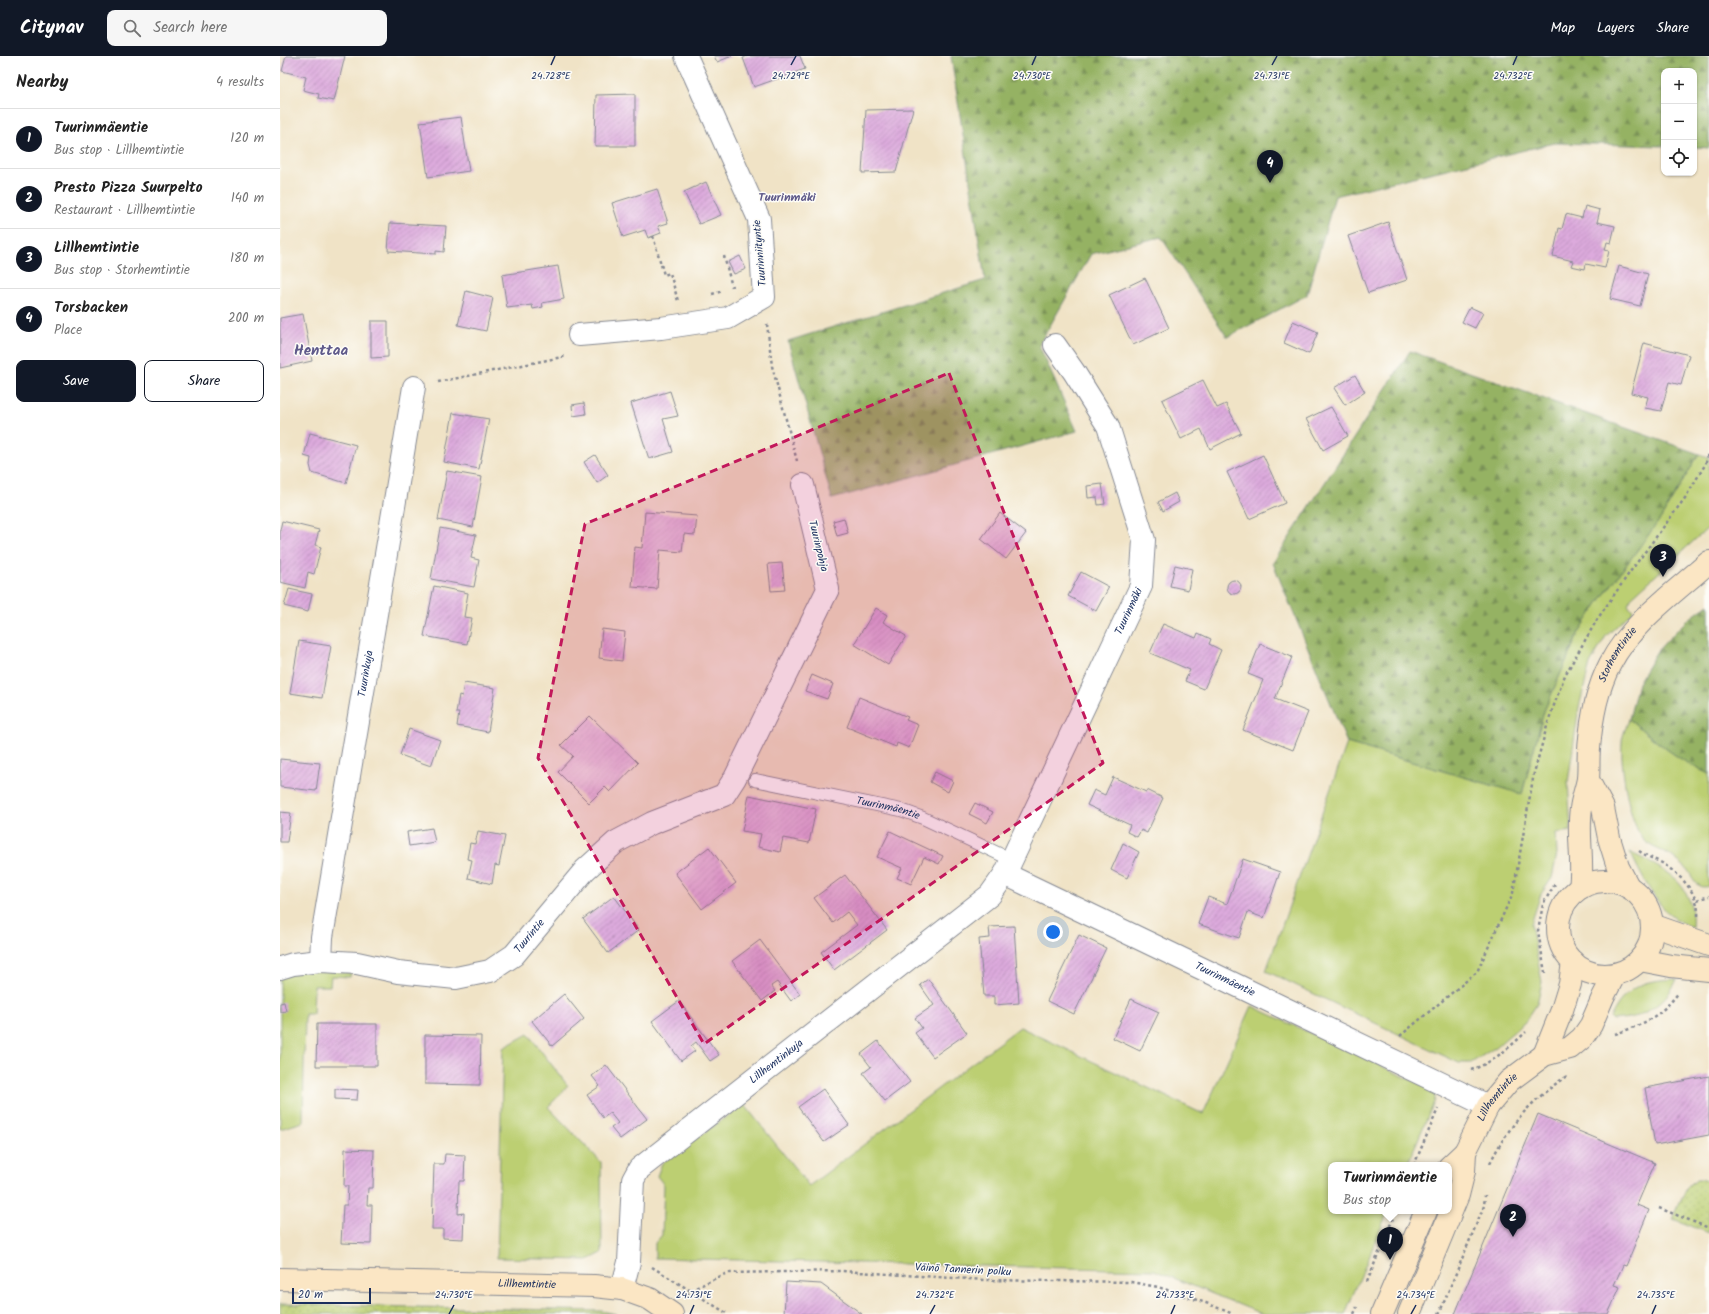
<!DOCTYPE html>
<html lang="en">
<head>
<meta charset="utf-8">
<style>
	body { margin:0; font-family:Kalam,sans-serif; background:#f6f6f6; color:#222 }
	.controls { position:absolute; right:12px; top:12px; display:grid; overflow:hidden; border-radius:8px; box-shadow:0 1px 3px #0004 }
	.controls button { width:36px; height:36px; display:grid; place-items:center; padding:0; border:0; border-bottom:1px solid #e0e0e0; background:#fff; color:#222; font:20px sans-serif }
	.scale { position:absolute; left:12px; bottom:10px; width:79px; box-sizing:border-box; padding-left:4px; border:2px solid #1b2f5e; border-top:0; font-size:11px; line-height:14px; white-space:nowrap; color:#1b2f5e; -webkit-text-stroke:3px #fdfcf7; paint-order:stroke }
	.you { position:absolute; left:773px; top:876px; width:14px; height:14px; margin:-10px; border:3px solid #fff; border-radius:50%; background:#1a73e8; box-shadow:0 0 0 6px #1a73e833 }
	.badge { display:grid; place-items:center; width:26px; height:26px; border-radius:50%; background:#111827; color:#fff; font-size:13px; font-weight:700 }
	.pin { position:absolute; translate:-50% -33px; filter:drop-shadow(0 1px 2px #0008) }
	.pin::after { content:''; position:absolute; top:21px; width:14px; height:12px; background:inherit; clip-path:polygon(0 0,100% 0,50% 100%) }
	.popup { position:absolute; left:1048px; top:1106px; width:124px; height:52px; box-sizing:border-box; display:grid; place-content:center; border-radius:8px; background:#fff; filter:drop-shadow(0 1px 3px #0005); font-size:13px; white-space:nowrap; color:#767676 }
	.popup b { font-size:15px; color:#222 }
	.popup::after { content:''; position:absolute; left:50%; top:100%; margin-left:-8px; border:8px solid transparent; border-top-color:#fff }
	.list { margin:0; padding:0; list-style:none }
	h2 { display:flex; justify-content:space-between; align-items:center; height:52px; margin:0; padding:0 16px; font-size:17px }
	h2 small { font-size:13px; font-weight:400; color:#767676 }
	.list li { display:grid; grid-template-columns:26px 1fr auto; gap:12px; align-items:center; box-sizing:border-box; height:60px; padding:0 16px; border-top:1px solid #e0e0e0 }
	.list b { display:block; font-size:15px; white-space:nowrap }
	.list p { margin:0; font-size:13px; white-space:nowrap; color:#767676 }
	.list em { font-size:13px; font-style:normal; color:#767676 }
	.actions { display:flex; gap:8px; padding:12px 16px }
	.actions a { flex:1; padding:9px 0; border:1px solid #111827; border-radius:8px; text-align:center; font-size:14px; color:#111827 }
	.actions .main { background:#111827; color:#fff }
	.icon { flex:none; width:22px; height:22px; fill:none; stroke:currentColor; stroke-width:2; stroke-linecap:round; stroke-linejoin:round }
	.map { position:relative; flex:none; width:1429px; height:1258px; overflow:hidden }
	header { display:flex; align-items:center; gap:24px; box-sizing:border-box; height:56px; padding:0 20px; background:#111827; color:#fff }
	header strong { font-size:19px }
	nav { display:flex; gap:22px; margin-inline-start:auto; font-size:14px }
	.search { width:280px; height:36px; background:#f6f6f6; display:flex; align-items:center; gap:10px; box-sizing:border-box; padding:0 14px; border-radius:8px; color:#767676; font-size:15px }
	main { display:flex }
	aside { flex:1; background:#fff }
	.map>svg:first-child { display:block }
	.grass { fill:#bccf72; stroke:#6c7f68 }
	.forest { fill:url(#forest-firs); stroke:#587061 }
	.park { fill:url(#park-dots); stroke:#6c7f68 }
	.building { fill:url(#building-hatch) }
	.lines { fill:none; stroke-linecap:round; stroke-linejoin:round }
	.lane-casing { stroke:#868992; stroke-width:14 }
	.street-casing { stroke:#868992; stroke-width:24 }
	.secondary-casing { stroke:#868992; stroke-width:24 }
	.path { stroke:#868992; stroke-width:2.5; stroke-dasharray:3 3; stroke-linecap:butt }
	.lane { stroke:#fff; stroke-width:12 }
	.street { stroke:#fff; stroke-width:22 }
	.secondary { stroke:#fbe6c4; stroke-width:22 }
	.marked { fill:#c2185b; fill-opacity:0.2; stroke:#c2185b; stroke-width:3; stroke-dasharray:8 5; stroke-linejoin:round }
	.ticks { fill:none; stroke:#1b2f5e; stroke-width:1.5 }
	.labels { text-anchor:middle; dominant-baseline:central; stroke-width:3; stroke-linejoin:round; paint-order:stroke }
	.street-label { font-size:11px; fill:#1b2f5e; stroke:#fdfcf7 }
	.neighbourhood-label { font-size:12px; font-weight:bold; fill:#5f5a8a; stroke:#fdfcf7 }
	.district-label { font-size:15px; font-weight:bold; fill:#5f5a8a; stroke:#fdfcf7 }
	.ticks-label { font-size:10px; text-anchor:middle; fill:#1b2f5e; stroke:#fdfcf7; stroke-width:3; stroke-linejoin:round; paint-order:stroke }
</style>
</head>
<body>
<header>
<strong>Citynav</strong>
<div class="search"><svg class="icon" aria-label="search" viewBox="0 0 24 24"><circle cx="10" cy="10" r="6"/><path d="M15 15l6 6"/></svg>Search here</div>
<nav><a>Map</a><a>Layers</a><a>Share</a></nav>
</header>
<main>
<aside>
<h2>Nearby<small>4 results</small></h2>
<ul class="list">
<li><span class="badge">1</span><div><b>Tuurinmäentie</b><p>Bus stop · Lillhemtintie</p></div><em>120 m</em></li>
<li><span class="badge">2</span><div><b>Presto Pizza Suurpelto</b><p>Restaurant · Lillhemtintie</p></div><em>140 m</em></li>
<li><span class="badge">3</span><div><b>Lillhemtintie</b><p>Bus stop · Storhemtintie</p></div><em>180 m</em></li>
<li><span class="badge">4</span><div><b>Torsbacken</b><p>Place</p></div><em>200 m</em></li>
</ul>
<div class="actions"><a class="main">Save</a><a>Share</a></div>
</aside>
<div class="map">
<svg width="1429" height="1258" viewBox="0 0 1429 1258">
	<defs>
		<pattern id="forest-firs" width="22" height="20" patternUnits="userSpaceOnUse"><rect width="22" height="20" fill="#95b264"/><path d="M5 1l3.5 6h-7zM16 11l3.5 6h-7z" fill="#799156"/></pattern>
		<pattern id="park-dots" width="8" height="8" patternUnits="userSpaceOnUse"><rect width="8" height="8" fill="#bccf72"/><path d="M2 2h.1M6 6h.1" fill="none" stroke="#a1b265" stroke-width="1.8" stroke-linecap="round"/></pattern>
		<pattern id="building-hatch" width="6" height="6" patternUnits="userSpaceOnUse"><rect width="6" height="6" fill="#dad"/><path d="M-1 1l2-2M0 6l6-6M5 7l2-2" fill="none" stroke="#b28bb6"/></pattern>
	</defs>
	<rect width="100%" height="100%" fill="#fdfcf7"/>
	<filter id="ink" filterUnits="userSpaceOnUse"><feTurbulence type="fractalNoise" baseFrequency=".025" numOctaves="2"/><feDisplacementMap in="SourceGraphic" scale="8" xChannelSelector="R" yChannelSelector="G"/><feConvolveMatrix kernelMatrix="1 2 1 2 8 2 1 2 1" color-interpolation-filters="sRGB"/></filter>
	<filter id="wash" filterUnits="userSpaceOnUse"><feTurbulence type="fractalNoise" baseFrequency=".012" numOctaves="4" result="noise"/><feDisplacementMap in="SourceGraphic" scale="16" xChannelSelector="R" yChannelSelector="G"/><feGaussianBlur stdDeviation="0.9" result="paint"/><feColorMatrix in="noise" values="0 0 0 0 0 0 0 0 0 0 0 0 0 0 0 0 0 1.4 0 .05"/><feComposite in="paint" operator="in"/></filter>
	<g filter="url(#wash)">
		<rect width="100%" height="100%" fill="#f0e3c6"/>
		<g class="grass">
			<path d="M1419,398L1429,401V471L1351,542L1348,548L1353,555L1326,580L1310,608L1299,651L1288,726L1291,775L1276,777L1277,798L1272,822L1261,838L1251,868L1262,926L1257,948L1245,966L1216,991L1191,1007H1179L986,915L1067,687L1242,738L1264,655L1299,576L1318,547L1381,462Z"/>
			<path d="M1349,663C1374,684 1399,705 1429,718V830C1416,835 1412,818 1405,811C1400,807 1395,803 1390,799C1382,794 1371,792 1364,784C1349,769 1340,708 1342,687C1342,679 1347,670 1349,663Z"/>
			<path d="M1350,796C1356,800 1363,802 1369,806C1398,821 1415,837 1412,871C1380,861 1364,824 1350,796Z"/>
			<path d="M28,913L71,917L70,921L51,920L50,930H34L33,958H25L23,1066L0,1073V921Z"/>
			<path d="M1397,923C1390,940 1376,952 1359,959C1351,963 1340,963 1332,964L1330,962C1346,930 1362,924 1397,923Z"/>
			<path d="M972,950L1155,1035V1044L1127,1109H1051V1155H1108L1065,1258H982L874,1214L375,1202V1187L382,1179L384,1129L377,1120L382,1107L464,1048L529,1130L740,971L923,1058Z"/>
			<path d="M248,978L288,1030L268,1051L321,1106L322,1197L308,1204L217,1202L223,992Z"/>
		</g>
		<g class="forest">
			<path d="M671,0H1429V92L1414,91V15H1384V90L1274,87L1055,140L1027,239L947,281L881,181L811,198L759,289L797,375L552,443L508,285L705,224Z"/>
			<path d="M1130,295L1419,398L1381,462L1318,547L1299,576L1264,655L1242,738L1067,687L993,507Z"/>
			<path d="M1429,548V718C1399,705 1374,684 1349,663L1358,627L1377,595L1405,566Z"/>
		</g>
		<g class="park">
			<path d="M1416,1123H1421L1429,1126V1177L1393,1163L1406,1133Z"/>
			<path d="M0,1248L322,1255L336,1258H0Z"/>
		</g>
		<g id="blocks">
			<g class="building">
				<path d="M6,0H65L54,45L38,42L39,38L23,34L26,21L2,15Z"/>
				<path d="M434,0H452L437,6Z"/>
				<path d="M468,0H520L525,13L474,31L463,2Z"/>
				<path d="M355,38V90H315L316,39Z"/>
				<path d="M633,53L616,116L582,117L586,54Z"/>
				<path d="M181,61L189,115L148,121L140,66Z"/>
				<path d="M426,126L441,159L419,168L404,136Z"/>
				<path d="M377,133L388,167L378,170L381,177L368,182L365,174L343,181L332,147Z"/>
				<path d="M1305,150L1320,154L1317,166L1335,170L1331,187L1327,186L1325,194L1329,195L1325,212L1306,208L1305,213L1291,210L1293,205L1273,200L1279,172L1282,173L1286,158L1302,162Z"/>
				<path d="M1108,166L1127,224L1088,237L1068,180Z"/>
				<path d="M110,167L166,170L164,196L156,195V198L108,195Z"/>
				<path d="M460,200L466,213L454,218L448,206Z"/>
				<path d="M278,210L284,243L262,247L263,251L253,253L252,249L227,252L222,219Z"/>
				<path d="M1339,210L1368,218L1360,250L1330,243Z"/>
				<path d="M865,222L889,272L853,289L829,239Z"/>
				<path d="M186,235L213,242L206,275L178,269Z"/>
				<path d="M1190,251L1203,257L1195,272L1182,266Z"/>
				<path d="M23,258L32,305L0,312V262Z"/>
				<path d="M91,265H108V301L91,302Z"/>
				<path d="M1013,265L1038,276L1029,298L1004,287Z"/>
				<path d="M1364,287L1409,299L1401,329L1389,326L1381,355L1365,352L1368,341L1351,337Z"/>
				<path d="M1075,319L1085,336L1065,349L1054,332Z"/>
				<path d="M923,324L937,352L946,348L961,377L930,393L921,373L901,383L882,344Z"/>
				<path d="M390,335L398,360L383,363L393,396L369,403L351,347Z"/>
				<path d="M304,347L306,358L293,360L292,349Z"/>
				<path d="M1051,351L1068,380L1043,394L1026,363Z"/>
				<path d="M173,357L209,363L199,413L164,406Z"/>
				<path d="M30,377L76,389L66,427L32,417L30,409L31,402L24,400Z"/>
				<path d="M315,399L328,419L317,427L304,406Z"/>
				<path d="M983,399L1005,447L969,463L947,416Z"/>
				<path d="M167,415L202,421L193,471L158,464Z"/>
				<path d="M822,428L825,448L818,449L817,441L808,442L807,430Z"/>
				<path d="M895,437L899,446L883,455L878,446Z"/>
				<path d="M365,456L417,460L415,479L404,478L402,496L380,494L377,533L352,531L355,491L362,492Z"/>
				<path d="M720,457L746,477L726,503L701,483Z"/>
				<path d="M564,462L568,477L557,480L553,465Z"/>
				<path d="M2,465L39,474L35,489L41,491L34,518L28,516L25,532L0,526V474Z"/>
				<path d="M160,472L196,479L191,502L199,504L194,531L151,523Z"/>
				<path d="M502,507L505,534L491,535L488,508Z"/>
				<path d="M895,509L912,513L908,534L890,530Z"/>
				<path d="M801,516L829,531L816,555L788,540Z"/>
				<circle cx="954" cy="531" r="7"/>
				<path d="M154,530L188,537L184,561L192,562L187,588L144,580Z"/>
				<path d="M9,533L32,538L28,556L4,550Z"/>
				<path d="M596,552L607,559L603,566L626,580L608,609L574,588Z"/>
				<path d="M883,568L916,582L918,577L931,583L929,588L941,594L924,633L905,625L910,614L870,597Z"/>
				<path d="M322,573L345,576L342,605L319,602Z"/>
				<path d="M19,585L51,590L42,642L10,637Z"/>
				<path d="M980,588L1012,601L995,643L1028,656L1013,694L963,674L983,624L968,618Z"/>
				<path d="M532,619L553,628L547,643L525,635Z"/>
				<path d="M184,627L215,632L208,676L177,670L179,657H176L179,639L182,640Z"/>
				<path d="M579,641L628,661L626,664L638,669L629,692L617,687L616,691L567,671Z"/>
				<path d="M310,660L358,707L330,736L325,731L309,747L278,716L293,700L281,689Z"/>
				<path d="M129,673L160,684L151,710L120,699Z"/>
				<path d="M0,703L40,707L36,735L0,731Z"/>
				<path d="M655,716L673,725L668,736L650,726Z"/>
				<path d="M833,721L866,736L867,734L883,742L867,777L861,774L857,781L847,776L850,769L807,749L814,734L825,739Z"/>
				<path d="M469,739L536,753L529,787L503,782L500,796L478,791L481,778L462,775Z"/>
				<path d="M695,747L713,756L707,767L689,758Z"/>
				<path d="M0,756L11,757L7,786H0Z"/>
				<path d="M152,772L155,786L129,790L127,776Z"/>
				<path d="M198,775L225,780L219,810L215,809L212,828L188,822L192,804L187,803L190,787L195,788Z"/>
				<path d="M610,775L663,800L659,808L644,801L631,828L617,822L622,812L597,801Z"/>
				<path d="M843,787L859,796L847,822L831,814Z"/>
				<path d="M429,791L456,827L422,853L395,817Z"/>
				<path d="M963,803L1000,816L984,862L968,856L959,882L918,868L928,841L947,848Z"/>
				<path d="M565,819L607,874L554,914L541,896L577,869L567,856L553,867L534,842Z"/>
				<path d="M334,840L359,874L328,897L303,863Z"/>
				<path d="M734,870L739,947L714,949V940H704L699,883L710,882L709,871Z"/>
				<path d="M799,879L826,892L794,958L767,945Z"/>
				<path d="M480,884L520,938L511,945L497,926L491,930L495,935L482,945L452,905Z"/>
				<path d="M648,923L687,977L653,1001L635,977L642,972L635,962L654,949L640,929Z"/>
				<path d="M284,938L304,963L272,990L252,965Z"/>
				<path d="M851,943L879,956L860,995L833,982Z"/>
				<path d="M399,945L439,999L430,1005L416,986L411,990L415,995L401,1005L372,965Z"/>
				<path d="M4,946L6,955L0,956V947Z"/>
				<path d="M37,968H97V1010H36Z"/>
				<path d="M145,979L201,980L200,1029L145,1028Z"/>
				<path d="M598,985L630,1026L605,1045L583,1017L591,1011L581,998Z"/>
				<path d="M326,1009L367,1063L340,1083L331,1072L338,1067L330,1057L323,1062L307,1039L320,1030L312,1020Z"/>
				<path d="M1429,1020V1079L1375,1089L1365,1032Z"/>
				<path d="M55,1033L78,1034L77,1044L55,1043Z"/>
				<path d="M543,1033L569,1069L544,1086L518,1051Z"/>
				<path d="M1258,1058L1375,1107L1357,1149L1369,1154L1346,1210L1343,1209L1334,1229L1340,1231L1328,1258H1175Z"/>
				<path d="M65,1093L94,1094L93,1132H88L87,1149H92L91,1188L61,1187L63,1149H67L68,1130H64Z"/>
				<path d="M165,1098L185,1099L184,1125H179L178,1158L184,1157L183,1183L163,1182V1173H152L154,1108H164Z"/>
				<path d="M506,1226L541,1228L582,1258H504Z"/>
			</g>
		</g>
	</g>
	<g filter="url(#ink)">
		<use href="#blocks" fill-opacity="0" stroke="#868992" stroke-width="1"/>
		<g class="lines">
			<defs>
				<g id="lane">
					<path id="s1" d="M475,724L621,754L643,762L732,804"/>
				</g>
				<g id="street">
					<path d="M299,279L381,272L448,262L484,241L479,163L406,0"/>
					<path id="s2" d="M725,818L1208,1050"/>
					<path id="s3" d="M41,905L42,881L134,331"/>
					<path id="s4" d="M0,912L13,908L41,905L77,907L118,916L176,922L210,915L234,899L305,814L336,786L372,767L444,739L455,722L548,533L523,429"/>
					<path id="s5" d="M342,1233L349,1206L353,1124L359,1113L710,839L725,818L861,530L864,484L828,370L794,316L775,289"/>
				</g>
				<g id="secondary">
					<path d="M1308,724L1323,752L1329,782L1338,811L1348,830"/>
					<circle cx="1325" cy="872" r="47"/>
					<path id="s6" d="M1300,832C1304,805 1297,779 1301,753C1302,743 1306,734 1308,723C1309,713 1308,703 1309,693C1311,665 1317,633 1330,608C1352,566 1394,537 1429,506"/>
					<path d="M1372,869L1429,889"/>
					<path d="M1360,904L1391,910L1429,914"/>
					<path d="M1264,999L1282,954L1290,928L1293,906"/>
					<path id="s7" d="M1169,1111L1185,1096L1208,1050L1229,1025L1264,999L1290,992L1302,982L1311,969L1323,941L1335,918"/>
					<path id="s8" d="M0,1223L314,1230L342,1233L370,1243L392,1258"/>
					<path d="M1102,1258L1146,1155"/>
					<path d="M1129,1258L1178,1139L1184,1115L1185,1096"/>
				</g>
			</defs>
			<use href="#lane" class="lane-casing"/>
			<use href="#street" class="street-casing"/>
			<use href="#secondary" class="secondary-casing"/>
			<g class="path">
				<path d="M373,180L384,219L390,217L398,245"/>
				<path d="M444,200L452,231"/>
				<path d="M432,238L443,235"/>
				<path d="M487,268L492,310L517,405"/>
				<path d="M158,326L287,300"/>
				<path d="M1359,795C1366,800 1374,803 1382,807C1400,819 1419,836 1418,860"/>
				<path d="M1417,844L1429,840"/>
				<path d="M1265,917L1258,875L1263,848L1275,828"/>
				<path d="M1335,978C1363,969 1381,960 1399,936"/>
				<path d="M1120,980L1197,916L1233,837L1254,717L1269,663L1285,619L1318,562L1350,516L1405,442L1425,409L1429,396"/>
				<path d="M1191,1014C1212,1007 1230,991 1246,976"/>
				<path d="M1210,1107C1230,1067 1252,1044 1288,1019"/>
				<path d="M1134,1109L1158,1053"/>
				<path d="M1379,1152L1429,1172"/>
				<path d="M372,1211L448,1258"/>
				<path d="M1087,1226L1116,1155"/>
				<path d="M407,1239L411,1234L447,1217L562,1215L705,1224L851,1226L878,1231L926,1247L953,1258"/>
				<path d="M1074,1258L1077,1251"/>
				<path d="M1159,1258L1204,1150L1205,1139"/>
			</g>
			<use href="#lane" class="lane"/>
			<use href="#street" class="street"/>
			<use href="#secondary" class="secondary"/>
		</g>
	</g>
	<path class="marked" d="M669,317L823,707L424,988L258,702L305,468Z"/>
	<path class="ticks" d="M271,9L275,0M511,9L516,0M752,9L756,0M992,9L997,0M1233,9L1237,0M169,1258L174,1249M410,1258L414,1249M650,1258L655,1249M891,1258L895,1249M1131,1258L1136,1249M1372,1258L1376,1249"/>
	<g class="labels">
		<g class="street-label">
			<text transform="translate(480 197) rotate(-95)">Tuurinniityntie</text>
			<text transform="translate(538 490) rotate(76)">Tuurinpohja</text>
			<text stroke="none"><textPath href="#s5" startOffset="884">Tuurinmäki</textPath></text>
			<text stroke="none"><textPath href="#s6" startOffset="240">Storhemtintie</textPath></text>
			<text stroke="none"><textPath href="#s3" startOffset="291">Tuurinkuja</textPath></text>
			<text stroke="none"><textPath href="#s1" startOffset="136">Tuurinmäentie</textPath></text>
			<text stroke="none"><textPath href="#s4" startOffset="266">Tuurintie</textPath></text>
			<text stroke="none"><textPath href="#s2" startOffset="244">Tuurinmäentie</textPath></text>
			<text stroke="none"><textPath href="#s5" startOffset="297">Lillhemtinkuja</textPath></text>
			<text stroke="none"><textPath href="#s7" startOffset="86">Lillhemtintie</textPath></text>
			<text transform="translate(683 1214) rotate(3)">Väinö Tannerin polku</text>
			<text stroke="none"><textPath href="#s8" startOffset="247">Lillhemtintie</textPath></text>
		</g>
		<g class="neighbourhood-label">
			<text x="507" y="141">Tuurinmäki</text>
		</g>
		<g class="district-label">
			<text x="41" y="295">Henttaa</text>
		</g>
	</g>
	<g class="ticks-label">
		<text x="271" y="23">24.728°E</text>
		<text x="511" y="23">24.729°E</text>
		<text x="752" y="23">24.730°E</text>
		<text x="992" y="23">24.731°E</text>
		<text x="1233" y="23">24.732°E</text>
		<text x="174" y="1242">24.730°E</text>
		<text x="414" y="1242">24.731°E</text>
		<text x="655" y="1242">24.732°E</text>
		<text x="895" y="1242">24.733°E</text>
		<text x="1136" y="1242">24.734°E</text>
		<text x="1376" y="1242">24.735°E</text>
	</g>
</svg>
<div class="controls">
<button>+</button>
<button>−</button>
<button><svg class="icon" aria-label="locate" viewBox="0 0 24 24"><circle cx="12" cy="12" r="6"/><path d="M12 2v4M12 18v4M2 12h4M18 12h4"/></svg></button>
</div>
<div class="scale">20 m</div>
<div class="you"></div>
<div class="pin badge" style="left:1110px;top:1204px">1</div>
<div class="popup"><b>Tuurinmäentie</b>Bus stop</div>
<div class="pin badge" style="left:1233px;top:1181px">2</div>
<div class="pin badge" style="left:1383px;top:521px">3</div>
<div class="pin badge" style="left:990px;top:127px">4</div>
</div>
</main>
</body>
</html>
